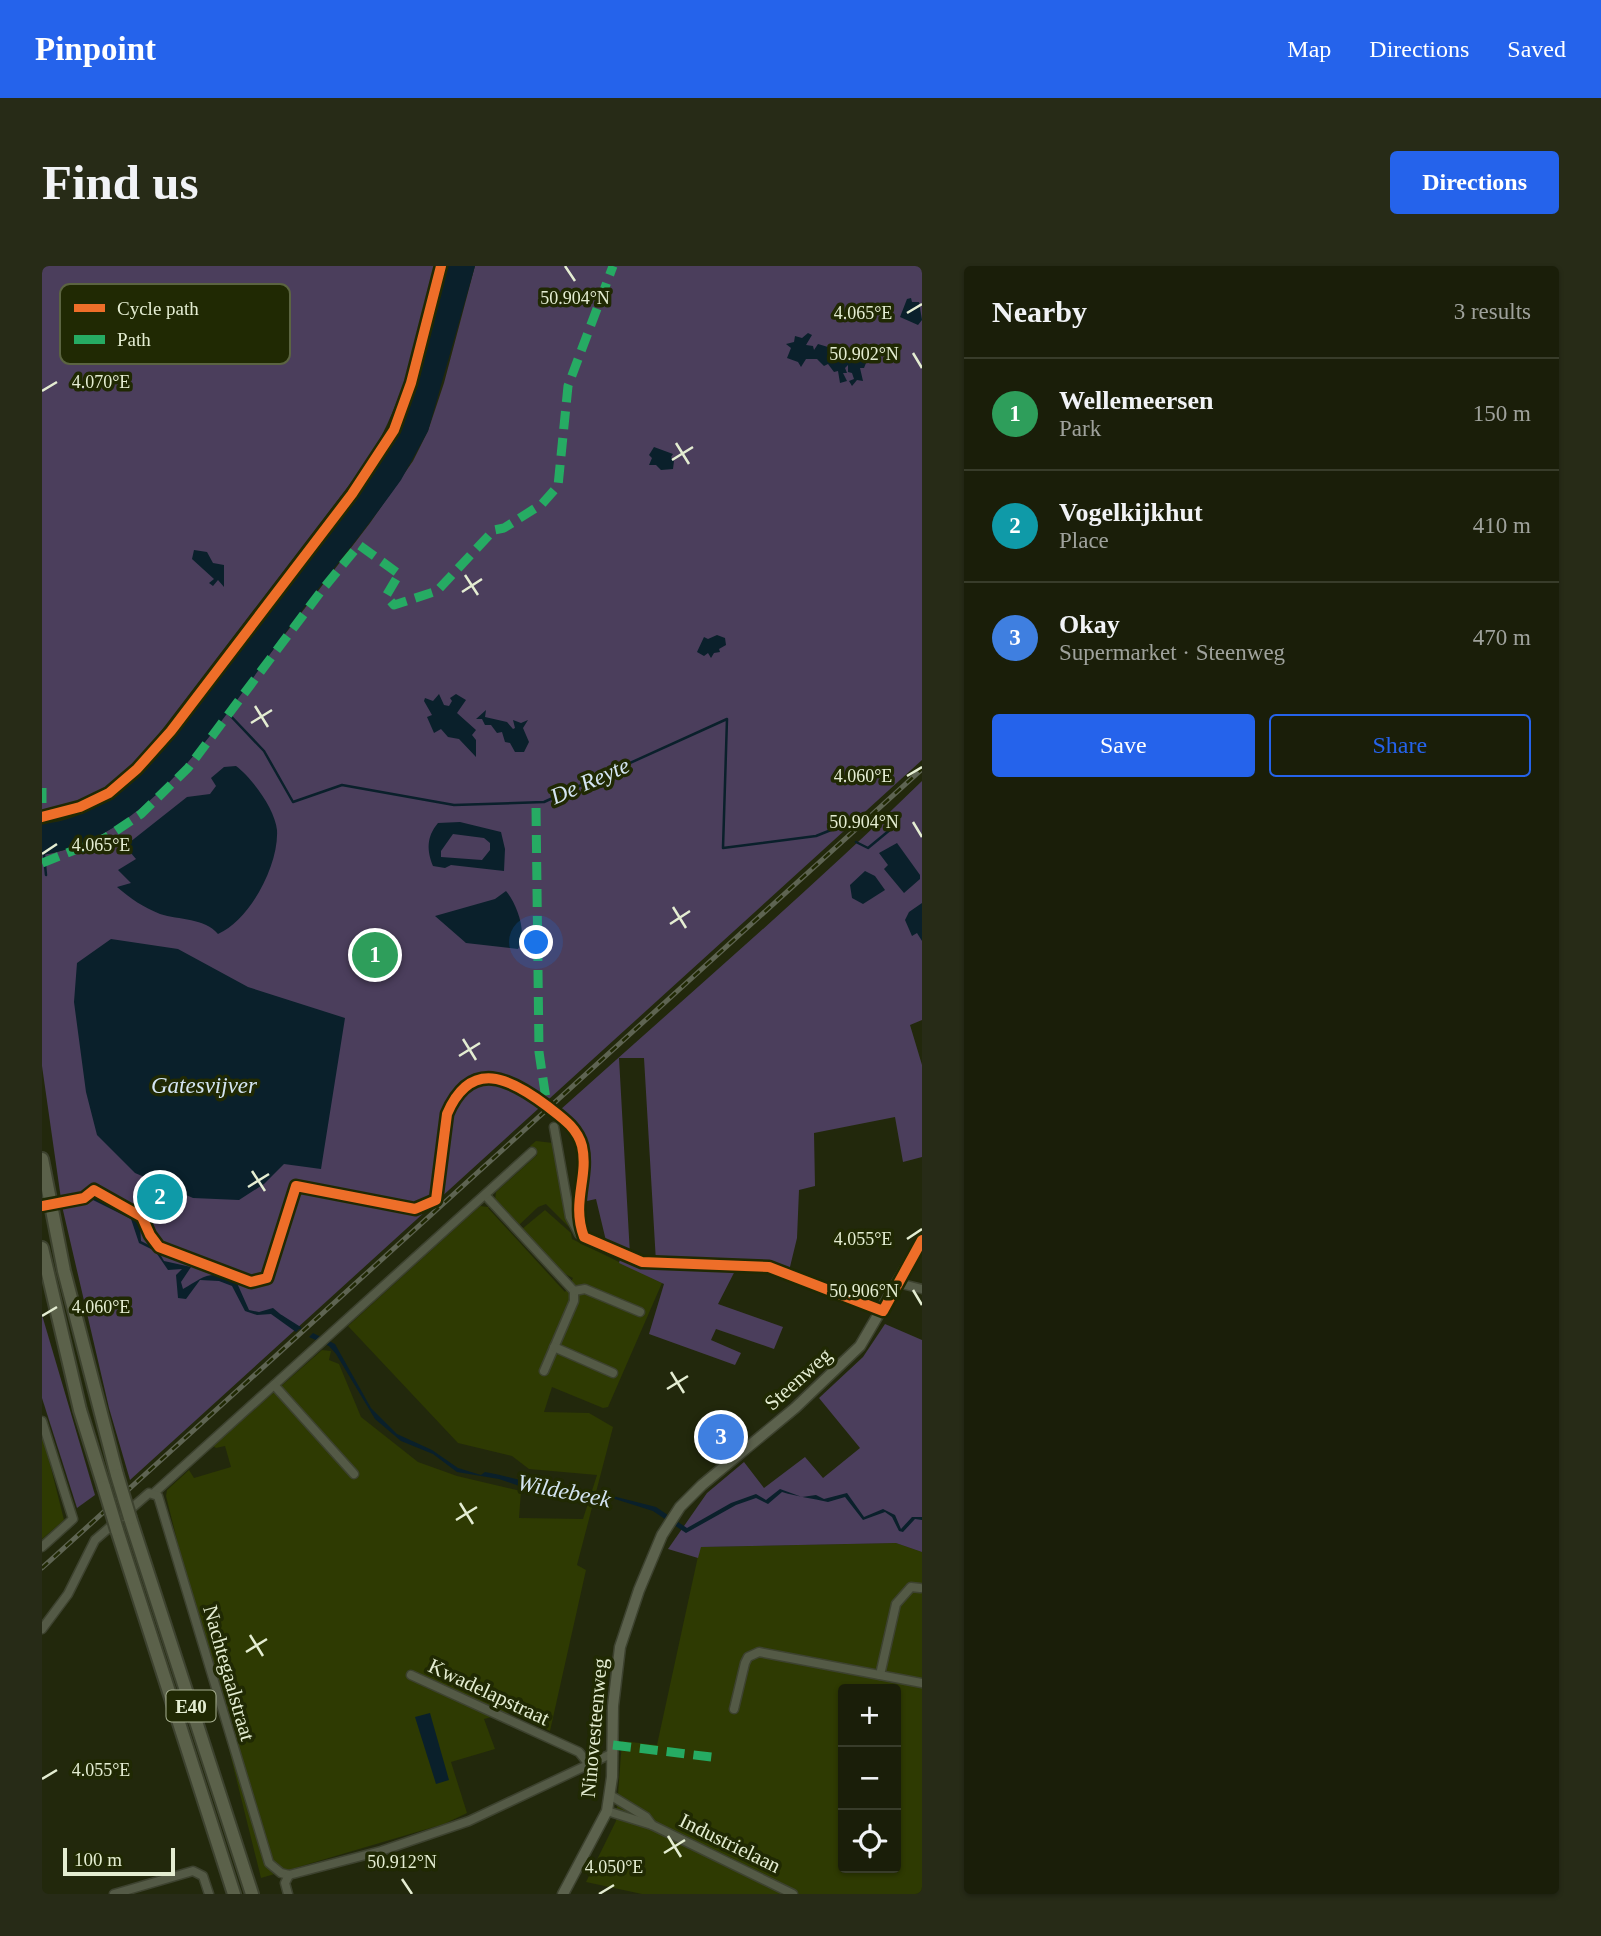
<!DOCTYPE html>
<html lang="en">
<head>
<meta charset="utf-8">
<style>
	body { margin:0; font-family:Georgia,serif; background:#272b17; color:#f1f3f6 }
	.controls { position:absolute; right:21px; bottom:21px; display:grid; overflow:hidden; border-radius:7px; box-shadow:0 2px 5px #0004 }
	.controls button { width:63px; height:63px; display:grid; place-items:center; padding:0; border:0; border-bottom:2px solid #383c2a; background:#1a1e09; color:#f1f3f6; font:35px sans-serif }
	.scale { position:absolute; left:21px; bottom:18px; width:112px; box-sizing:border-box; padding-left:7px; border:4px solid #e4edd2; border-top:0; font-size:19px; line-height:24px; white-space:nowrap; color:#e4edd2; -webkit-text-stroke:5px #202903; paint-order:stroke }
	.you { position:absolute; left:495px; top:677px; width:24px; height:24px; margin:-18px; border:5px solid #fff; border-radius:50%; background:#1a73e8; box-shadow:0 0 0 10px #1a73e833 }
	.badge { display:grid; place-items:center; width:46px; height:46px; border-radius:50%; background:#2563eb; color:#fff; font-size:23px; font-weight:700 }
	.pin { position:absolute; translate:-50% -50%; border:4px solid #fff; box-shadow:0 2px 7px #0006 }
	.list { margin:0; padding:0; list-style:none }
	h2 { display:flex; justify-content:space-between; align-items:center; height:91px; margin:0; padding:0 28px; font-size:30px }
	h2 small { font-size:23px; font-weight:400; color:#9fa29c }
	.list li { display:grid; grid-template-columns:46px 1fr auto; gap:21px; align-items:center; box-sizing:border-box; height:112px; padding:0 28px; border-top:2px solid #383c2a }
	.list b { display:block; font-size:26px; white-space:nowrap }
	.list p { margin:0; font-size:23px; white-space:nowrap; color:#9fa29c }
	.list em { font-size:23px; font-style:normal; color:#9fa29c }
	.actions { display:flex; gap:14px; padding:21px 28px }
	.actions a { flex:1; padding:16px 0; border:2px solid #2563eb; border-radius:7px; text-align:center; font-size:24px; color:#2563eb }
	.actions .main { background:#2563eb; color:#fff }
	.icon { flex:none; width:38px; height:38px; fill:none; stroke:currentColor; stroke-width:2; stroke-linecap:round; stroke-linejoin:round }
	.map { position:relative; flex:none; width:880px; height:1628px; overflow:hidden; border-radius:7px }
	header { display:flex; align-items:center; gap:42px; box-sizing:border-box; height:98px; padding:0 35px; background:#2563eb; color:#fff }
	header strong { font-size:33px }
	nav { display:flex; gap:38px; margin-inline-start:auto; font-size:24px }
	.intro { display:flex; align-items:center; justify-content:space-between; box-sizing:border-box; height:168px; padding:0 42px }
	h1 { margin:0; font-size:49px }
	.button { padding:18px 32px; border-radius:7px; background:#2563eb; color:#fff; font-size:24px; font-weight:700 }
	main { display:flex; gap:42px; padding:0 42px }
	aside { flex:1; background:#1a1e09; border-radius:7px; box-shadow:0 2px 5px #0004 }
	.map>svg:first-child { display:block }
	.built { fill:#2e3a02; fill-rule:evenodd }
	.green { fill:#4b3e5c }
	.water { fill:#0a202b; fill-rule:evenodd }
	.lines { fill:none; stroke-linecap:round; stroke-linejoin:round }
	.stream { stroke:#0a202b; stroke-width:2.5 }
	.minor-casing { stroke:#3d422f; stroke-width:11 }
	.major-casing { stroke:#3d422f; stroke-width:13 }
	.highway-casing { stroke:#3d422f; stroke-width:16 }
	.minor { stroke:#545a46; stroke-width:8 }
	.major { stroke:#5c624d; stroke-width:10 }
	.highway { stroke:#5b614a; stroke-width:12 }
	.rail-casing { stroke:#5e6452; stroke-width:5 }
	.rail { stroke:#202903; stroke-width:2.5; stroke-dasharray:8; stroke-linecap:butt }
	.highway-bridge-casing { stroke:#3d422f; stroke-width:16; stroke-linecap:butt }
	.highway-bridge { stroke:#5b614a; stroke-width:12 }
	.quiet { stroke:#26ab63; stroke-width:9; stroke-dasharray:18 9; stroke-linecap:butt }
	.cycleway-casing { stroke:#202903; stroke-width:15 }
	.cycleway { stroke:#ee6e29; stroke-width:10 }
	.ticks { fill:none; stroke:#e4edd2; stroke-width:2.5 }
	.labels { text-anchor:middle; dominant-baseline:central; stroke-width:7; stroke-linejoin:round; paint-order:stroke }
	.shield { fill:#202903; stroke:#a9b294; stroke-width:2 }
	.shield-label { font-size:19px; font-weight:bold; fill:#e4edd2 }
	.street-label { font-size:21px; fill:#e4edd2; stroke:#202903 }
	.water-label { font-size:23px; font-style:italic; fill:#d4e5f3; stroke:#202903 }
	.key { fill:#202903; stroke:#5b6441; stroke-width:2 }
	.key-label { font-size:19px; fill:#e4edd2 }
	.ticks-label { font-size:18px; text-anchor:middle; fill:#e4edd2; stroke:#202903; stroke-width:7; stroke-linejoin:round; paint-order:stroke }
</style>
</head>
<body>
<header>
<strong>Pinpoint</strong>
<nav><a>Map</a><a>Directions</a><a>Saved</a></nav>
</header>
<div class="intro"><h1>Find us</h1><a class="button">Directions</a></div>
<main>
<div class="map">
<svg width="880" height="1628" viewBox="0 0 880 1628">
	<rect width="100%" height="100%" fill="#22280c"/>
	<g class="built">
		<path d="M494,875L511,877L527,961L504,938L496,941L477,959L454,935L446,942L523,1026L531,1012L519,1006L480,963L503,944L529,967L530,973L620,1017L566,1141L561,1142L510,1121L502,1146L547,1147L571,1161L535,1299L544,1304L508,1465L468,1446L442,1453L453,1483L409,1496L425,1547L402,1558L219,1612L124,1230L125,1224L147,1204L152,1212L189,1201L183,1180L174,1182L171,1180L280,1084L289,1085L287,1094L297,1098L319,1151L376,1196L415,1210L479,1225L477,1252L541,1253L555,1209L487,1203L470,1190L416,1177L306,1060L438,940L446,941L453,934L454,926L495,889L488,880Z"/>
		<path d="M0,1166L22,1254L0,1273Z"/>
		<path d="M854,1277L880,1286V1628H600L544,1616L574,1555L580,1475L615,1479L658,1281ZM801,1423H854V1602H801Z"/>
	</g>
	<g class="green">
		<path d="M0,0H394C379,67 362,133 327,193L100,490C69,519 45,541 0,545Z"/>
		<path d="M433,0H880V494L88,1214L67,1142L20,940L0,800V589C59,580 103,540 143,499L328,257L371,195L386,165L402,117Z"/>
		<path d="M880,515V754L868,759L880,799V891L861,896L853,851L772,867L773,920L757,924L755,972L747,1005L713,994L614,996L602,792H577L588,989L565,979L554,933L545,935C545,898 550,869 518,844C639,735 763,629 880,515Z"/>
		<path d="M578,993L623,1003L696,999L676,1038L741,1061L732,1083L674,1063L669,1074L699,1087L693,1099L607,1068L622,1018L577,997Z"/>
		<path d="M0,1049L53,1229L35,1242L0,1132Z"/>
		<path d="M843,1058L880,1074V1286L854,1277L659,1281L656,1292L626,1283L665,1227L702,1196L722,1222L763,1191L781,1212L818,1182L777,1132L821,1091Z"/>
	</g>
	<g class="water">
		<path d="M406,0H433L386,165L359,214C325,262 287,307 252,355C188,440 115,571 0,589V558C52,554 94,514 127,477L318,227L358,162L373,127Z"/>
		<path d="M869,32L870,36H877L880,54L876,59L858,51L865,33Z"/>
		<path d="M766,67L770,69L764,79L771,80L772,84L776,78L806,87L804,91L809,96L817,89L826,92L822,102H818L821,115L815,114L810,120L807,115L812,113L810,107L806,106V99L803,102L805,107H801L805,115L798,117L796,105L792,106L786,98L782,100L775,93H764L759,101L756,96L745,92L749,82L744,78L752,76L753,70L760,72Z"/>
		<path d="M612,181L631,188L629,191L632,195L631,203L619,204L614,199H607L610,192L607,189Z"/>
		<path d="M152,284L165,286L171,297L182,299V321L176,314L171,320L167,317L172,313L150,293Z"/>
		<path d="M675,369L683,372L684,379L677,383L678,386L672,387L669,392L666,387L662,390L655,386L662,371L666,373Z"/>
		<path d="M397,428L402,439L407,440L410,435L408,432L414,428L424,434L415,447L434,464L430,469L434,474V491L417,473L406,471L399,463L392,467L385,451L390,449L382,435L383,432L391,435Z"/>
		<path d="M444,444L443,451L465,456L471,463L473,462L471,454L479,457L486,454L481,462L487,476L482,486H473L468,477L463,476L460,466L455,467L449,459H443L440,453H434Z"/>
		<path d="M194,500C210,512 233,543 235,564C237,599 208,654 176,668C163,652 137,654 118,648C101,641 89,633 75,621L89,617L76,604L94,593L83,580L145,531L168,528L174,520L169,512L182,501Z"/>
		<path d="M418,556L459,566L463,583L462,605L409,599L403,602L391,600C385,585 384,571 396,557ZM411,568L442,572L448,577V584L440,594L399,591V585Z"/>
		<path d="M855,577L878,609V613L862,627L842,603L846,599L837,587Z"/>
		<path d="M823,605L833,610L843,624L821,638L810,632L808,619Z"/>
		<path d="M464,625C475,638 486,668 476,683L424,677L393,650L453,633Z"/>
		<path d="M880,637V675L875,667L870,670L863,654L867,646Z"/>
		<path d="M69,673L136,683L206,721L303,752L279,903L242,898L222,918L197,934L151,932L93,907L55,869L44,826L32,736L35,697Z"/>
		<path d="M50,930L94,953L98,959L99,975L115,983L122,995L149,1001L139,1016L141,1023C163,1010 169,1002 195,1017L207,1044L217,1046L231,1042L250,1058L259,1061L254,1066L229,1048L215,1049L203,1045L190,1020L177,1015L158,1014L144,1033L136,1032L134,1009L140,1003L126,1004L113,985L97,977L89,953L47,932Z"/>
		<path d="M271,1067L293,1078L329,1142L355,1168L390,1184L416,1202L439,1209L443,1206C476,1212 505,1224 539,1226L543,1223L614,1241L645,1262L689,1237L714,1228L724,1234L738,1223L760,1231L774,1229L782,1233L805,1227L822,1251L841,1243L853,1249L859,1263L870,1251H880V1254L873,1253L861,1266L857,1265L850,1251L843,1246L821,1254L803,1231L786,1236C770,1232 756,1231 740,1226L726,1238L714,1232L694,1239L644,1267L611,1245L573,1233L549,1227L486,1223L457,1213L415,1206L391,1188L359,1175L333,1153L294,1088L287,1080L267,1071Z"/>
		<path d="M388,1447L407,1514L394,1518L373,1451Z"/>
	</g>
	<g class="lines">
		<g class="stream">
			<path d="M183,444L222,485L251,536L300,519L412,539L502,536L685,453L681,582L774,570L799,560"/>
			<path d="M814,576L826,582L849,563"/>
			<path d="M2,589L4,609"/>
			<path d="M239,1050L258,1062"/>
		</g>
		<defs>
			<g id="minor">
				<path d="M512,861L528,951L537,968L545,973L600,996L727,1001L841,1045"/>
				<path d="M443,929L532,1025V1035L502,1105"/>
				<path d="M856,1017L880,1023"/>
				<path d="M532,1025L543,1023L598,1046"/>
				<path d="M512,1081L571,1107"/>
				<path d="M232,1119L490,886"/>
				<path d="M0,1155L31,1253L0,1281"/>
				<path d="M112,1227L232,1119L312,1208"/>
				<path d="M0,1363L26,1328L53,1274L107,1227L116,1230L227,1597L239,1607L247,1609L339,1585L427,1555L571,1487"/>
				<path d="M369,1409L537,1486L545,1496"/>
				<path d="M838,1409L854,1338L869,1321L878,1322"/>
				<path d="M692,1443L703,1397L706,1391L717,1386L880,1417"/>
				<path d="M568,1529L604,1551L610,1559"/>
				<path d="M565,1545L610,1559L751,1628"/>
				<path d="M72,1628L151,1605L161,1610L167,1628"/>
				<path d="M246,1628L243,1617L247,1609"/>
			</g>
			<path id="major" d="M521,1628L565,1545L570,1511L571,1440L578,1381L597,1324L620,1269L638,1241L660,1219L753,1142L818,1080L880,974"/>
			<g id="highway">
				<path d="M0,893L22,1005L75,1209"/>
				<path d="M0,982L38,1144L62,1221"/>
				<path d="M88,1252L210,1628"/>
				<path d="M75,1264L192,1628"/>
			</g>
		</defs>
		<use href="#minor" class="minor-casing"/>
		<use href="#major" class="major-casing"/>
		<use href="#highway" class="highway-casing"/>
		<use href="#minor" class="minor"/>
		<use href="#major" class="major"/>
		<use href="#highway" class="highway"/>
		<defs>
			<path id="rail" d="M0,1302L880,503"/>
		</defs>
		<use href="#rail" class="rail-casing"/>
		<use href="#rail" class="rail"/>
		<defs>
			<g id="highway-bridge">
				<path d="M75,1209L88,1252"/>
				<path d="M62,1221L75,1264"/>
			</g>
		</defs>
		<use href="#highway-bridge" class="highway-bridge-casing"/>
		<use href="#highway-bridge" class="highway-bridge"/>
		<g class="quiet">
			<path d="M0,522V537"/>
			<path d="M494,542L497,786L504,833"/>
			<path d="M0,597L63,572L99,548L146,502L280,324L317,279L357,308L344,330L352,339L395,325L452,264L462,262L500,238L516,220L526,120L571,0"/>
			<path d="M571,1479L677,1492"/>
		</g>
		<defs>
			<g id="cycleway">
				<path d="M0,551L38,541L67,527L95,503L129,465L310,228L352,164L369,117L399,0"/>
				<path d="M0,940L42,932L52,924L100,951L108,969L117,981L209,1016L225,1012L254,920L373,943L394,934L405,848C429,792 468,812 505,840C519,851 535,861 540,880C547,911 529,936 542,971L600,996L727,1001L841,1045L880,974"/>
			</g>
		</defs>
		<use href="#cycleway" class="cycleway-casing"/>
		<use href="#cycleway" class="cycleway"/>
	</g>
	<path class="ticks" d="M523,0L533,15M865,47L880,38M871,87L880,102M0,125L15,116M634,177L647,198M630,194L651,181M423,309L436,329M420,326L440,313M213,440L226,461M209,457L230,444M865,510L880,501M871,556L880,571M0,588L15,578M631,641L644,662M628,658L648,645M421,773L434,794M417,790L438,777M210,905L223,925M206,921L227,908M865,973L880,963M871,1024L880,1039M0,1050L15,1041M629,1106L642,1127M625,1123L646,1110M418,1237L431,1258M414,1254L435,1241M208,1369L221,1390M204,1386L225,1373M0,1513L15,1504M626,1570L639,1591M622,1587L643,1574M360,1613L370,1628M557,1628L572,1619"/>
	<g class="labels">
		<rect class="shield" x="124.5" y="1424.5" width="49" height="31" rx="5"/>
		<g class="shield-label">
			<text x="149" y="1440">E40</text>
		</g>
		<g class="street-label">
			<text transform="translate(756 1113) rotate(-42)">Steenweg</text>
			<text transform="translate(187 1407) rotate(74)">Nachtegaalstraat</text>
			<text transform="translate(447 1426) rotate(25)">Kwadelapstraat</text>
			<text transform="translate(552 1462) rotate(-85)">Ninovesteenweg</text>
			<text transform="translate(688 1577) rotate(26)">Industrielaan</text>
		</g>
		<g class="water-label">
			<text transform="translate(548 515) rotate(-24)">De Reyte</text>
			<text x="162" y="819">Gatesvijver</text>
			<text transform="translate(522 1225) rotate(11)">Wildebeek</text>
		</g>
	</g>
	<rect x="18" y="18" width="230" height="80" rx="10" class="key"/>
	<rect x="32" y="38" width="31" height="8" fill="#ee6e29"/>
	<rect x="32" y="69" width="31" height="9" fill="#26ab63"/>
	<g class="key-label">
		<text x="75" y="49">Cycle path</text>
		<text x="75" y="80">Path</text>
	</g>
	<g class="ticks-label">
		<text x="533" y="38">50.904°N</text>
		<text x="821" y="53">4.065°E</text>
		<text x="822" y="94">50.902°N</text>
		<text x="59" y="122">4.070°E</text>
		<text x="821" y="516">4.060°E</text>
		<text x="822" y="562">50.904°N</text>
		<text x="59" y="585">4.065°E</text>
		<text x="821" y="979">4.055°E</text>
		<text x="822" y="1031">50.906°N</text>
		<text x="59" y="1047">4.060°E</text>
		<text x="59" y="1510">4.055°E</text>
		<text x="360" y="1602">50.912°N</text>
		<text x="572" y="1607">4.050°E</text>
	</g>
</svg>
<div class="controls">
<button>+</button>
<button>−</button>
<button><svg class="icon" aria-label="locate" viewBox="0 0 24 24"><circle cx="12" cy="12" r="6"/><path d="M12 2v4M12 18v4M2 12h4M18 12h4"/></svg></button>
</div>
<div class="scale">100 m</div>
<div class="you"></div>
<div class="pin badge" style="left:333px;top:689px;background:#2e9e5b">1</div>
<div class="pin badge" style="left:118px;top:931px;background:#0f9aa8">2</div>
<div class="pin badge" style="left:679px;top:1171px;background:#3f7fe0">3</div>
</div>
<aside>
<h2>Nearby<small>3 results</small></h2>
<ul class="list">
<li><span class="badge" style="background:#2e9e5b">1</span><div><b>Wellemeersen</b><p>Park</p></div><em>150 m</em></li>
<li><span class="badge" style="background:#0f9aa8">2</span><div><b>Vogelkijkhut</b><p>Place</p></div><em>410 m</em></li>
<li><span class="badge" style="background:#3f7fe0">3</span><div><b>Okay</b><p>Supermarket · Steenweg</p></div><em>470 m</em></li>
</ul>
<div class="actions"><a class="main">Save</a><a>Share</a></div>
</aside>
</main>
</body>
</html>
